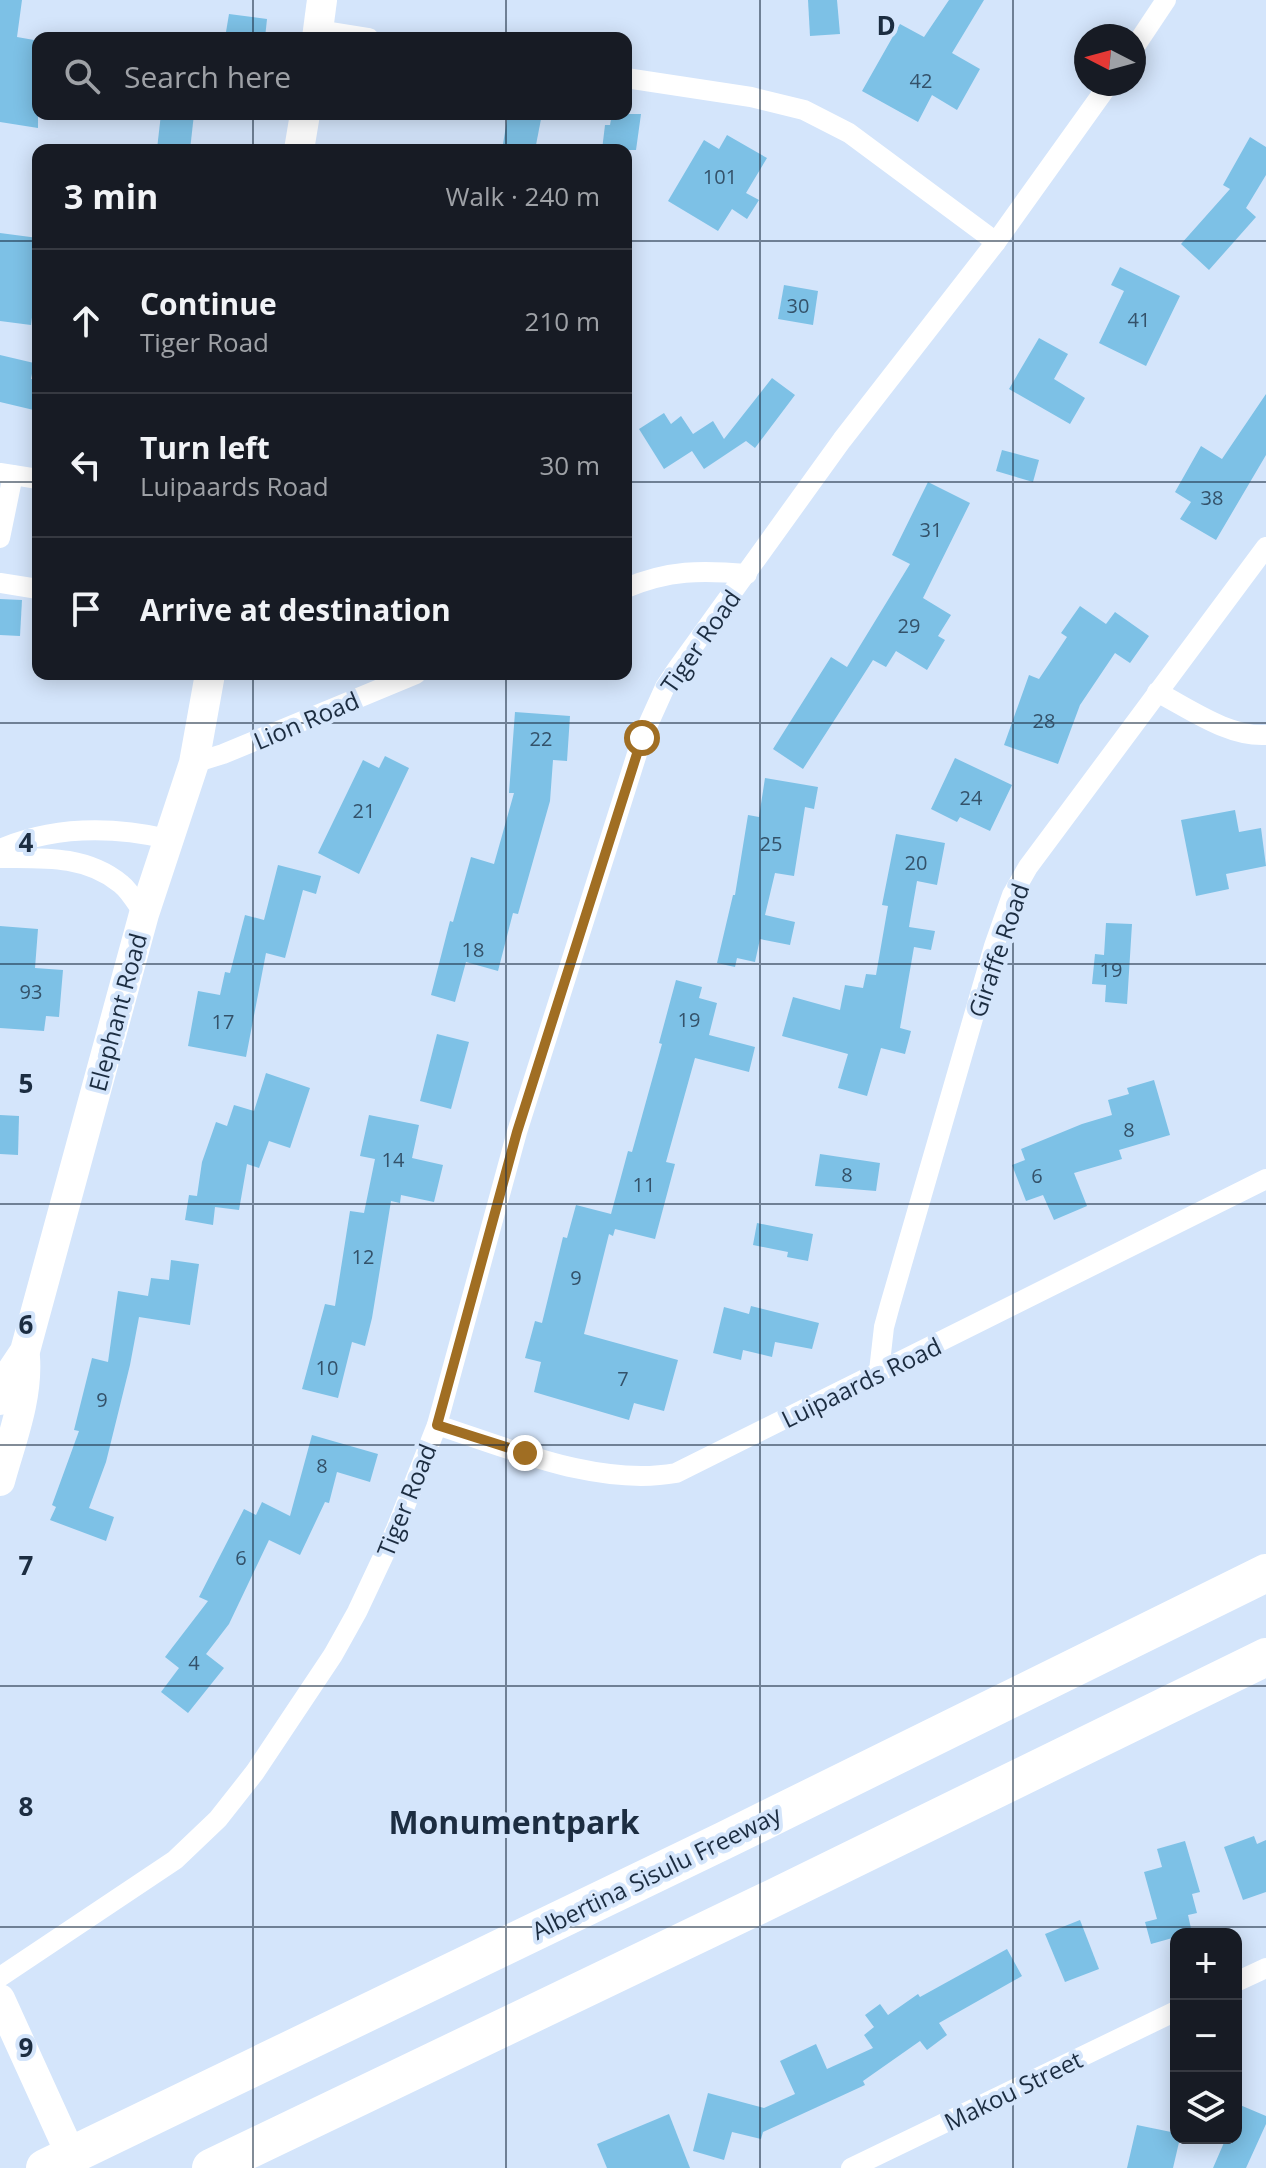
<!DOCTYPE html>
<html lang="en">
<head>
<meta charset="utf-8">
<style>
	body { margin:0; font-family:"Open Sans",sans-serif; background:#242831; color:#f1f3f6 }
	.controls { position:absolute; right:24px; bottom:24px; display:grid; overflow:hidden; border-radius:16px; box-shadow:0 4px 20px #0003 }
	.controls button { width:72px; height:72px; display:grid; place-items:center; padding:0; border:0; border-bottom:2px solid #363941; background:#171b24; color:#f1f3f6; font:40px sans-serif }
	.compass { position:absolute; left:1074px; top:24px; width:72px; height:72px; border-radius:50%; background:#171b24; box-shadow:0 4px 20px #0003; rotate:276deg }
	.stop { position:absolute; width:24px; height:24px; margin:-18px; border:6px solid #a06e23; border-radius:50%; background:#fff }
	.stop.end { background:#a06e23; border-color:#fff; box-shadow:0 2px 8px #0008 }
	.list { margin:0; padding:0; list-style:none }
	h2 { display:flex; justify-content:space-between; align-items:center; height:104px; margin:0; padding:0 32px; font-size:34px }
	h2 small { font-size:26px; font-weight:400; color:#9ea1a6 }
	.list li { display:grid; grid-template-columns:52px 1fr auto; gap:24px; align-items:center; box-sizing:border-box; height:144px; padding:0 32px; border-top:2px solid #363941 }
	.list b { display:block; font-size:30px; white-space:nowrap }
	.list p { margin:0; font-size:26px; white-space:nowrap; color:#9ea1a6 }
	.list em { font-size:26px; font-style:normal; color:#9ea1a6 }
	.icon { flex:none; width:44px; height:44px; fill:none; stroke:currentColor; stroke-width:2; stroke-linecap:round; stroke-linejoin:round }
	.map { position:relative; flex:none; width:1266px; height:2168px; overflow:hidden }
	.search { position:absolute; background:#171b24; box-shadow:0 4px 20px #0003; left:32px; top:32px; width:600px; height:88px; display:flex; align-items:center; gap:20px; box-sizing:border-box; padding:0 28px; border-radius:16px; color:#9ea1a6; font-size:30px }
	.panel { position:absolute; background:#171b24; box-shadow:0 4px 20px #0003; left:32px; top:144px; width:600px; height:536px; border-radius:16px }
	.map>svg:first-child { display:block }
	.building { fill:#7dc1e6 }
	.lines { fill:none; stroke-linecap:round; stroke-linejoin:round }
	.street { stroke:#fff; stroke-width:20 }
	.secondary { stroke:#fff; stroke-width:30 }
	.highway { stroke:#fff; stroke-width:38 }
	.route { stroke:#a06e23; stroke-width:10 }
	.grid { fill:none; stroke:#1c2d41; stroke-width:2; stroke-opacity:0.55 }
	.labels { text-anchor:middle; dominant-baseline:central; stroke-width:8; stroke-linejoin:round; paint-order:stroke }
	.number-label { font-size:20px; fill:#34526a }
	.street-label { font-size:24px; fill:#1c2d41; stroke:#d4e5fb }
	.district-label { font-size:32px; font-weight:bold; fill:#1c2d41; stroke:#d4e5fb }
	.grid-label { font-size:26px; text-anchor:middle; font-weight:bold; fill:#1c2d41; stroke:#d4e5fb; stroke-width:8; stroke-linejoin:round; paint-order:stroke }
</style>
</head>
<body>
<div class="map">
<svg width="1266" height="2168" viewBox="0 0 1266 2168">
	<rect width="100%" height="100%" fill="#d4e5fb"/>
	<g class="building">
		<path d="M0,0H22L17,37L34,40L32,57L38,58V128L0,122Z"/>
		<path d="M808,0H837L840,34L810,36Z"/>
		<path d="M949,0H984L952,53L980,69L957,110L932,95L918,122L862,91L900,24L924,37Z"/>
		<path d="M229,14L267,19L265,38H225Z"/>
		<path d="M161,114H194L190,150L157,149Z"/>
		<path d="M508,114H542L535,150H502Z"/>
		<path d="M612,114H641L636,150H602L605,125H610Z"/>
		<path d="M727,135L767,158L746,193L759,200L747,219L732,209L718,231L668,201L704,140L719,149Z"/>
		<path d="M1250,137L1266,147V175L1246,208L1256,217L1209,270L1181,244L1230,189L1223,185Z"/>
		<path d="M0,233L38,238V271L31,325L0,321Z"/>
		<path d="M1120,267L1180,296L1146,366L1099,343L1124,291L1111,285Z"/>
		<path d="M784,285L818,291L813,325L778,319Z"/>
		<path d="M1039,338L1068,354L1054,379L1085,398L1070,424L1009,389Z"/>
		<path d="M0,355L34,363L31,379L38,380V411L0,402Z"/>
		<path d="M772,378L795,395L755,448L746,441L704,469L692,451L664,469L639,429L664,413L671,424L681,416L693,434L713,421L724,439Z"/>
		<path d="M1266,394V455L1216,540L1180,519L1191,502L1175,492L1201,446L1222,459Z"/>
		<path d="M1002,450L1039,460L1033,482L996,471Z"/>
		<path d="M928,482L970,503L923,598L951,615L938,636L945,640L927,670L896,651L886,667L873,660L803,769L773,749L831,657L847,667L910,564L892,555Z"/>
		<path d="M0,599L22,600L20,636L0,635Z"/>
		<path d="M1080,606L1106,624L1115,612L1149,636L1130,663L1115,653L1080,705L1058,764L1004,745L1029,675L1039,679L1067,637L1061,633Z"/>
		<path d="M515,712L570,716L567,761L553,760L550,801L518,914L513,913L498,971L466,962L455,1002L431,995L450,921L453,922L471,857L494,864L514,793H509Z"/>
		<path d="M385,756L409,768L359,874L318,853L363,760L379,768Z"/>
		<path d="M955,758L1012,785L990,831L960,817L957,822L931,809Z"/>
		<path d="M765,778L818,787L814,809L805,807L794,876L775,873L765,915L795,922L790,945L760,939L755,962L737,958L735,967L717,963L733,895H735L748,815L759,817Z"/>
		<path d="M1235,810L1239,832L1261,828L1266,866L1226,874L1229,889L1196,896L1181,820Z"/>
		<path d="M896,834L945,843L937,885L917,881L909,927L935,931L931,950L914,947L900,1028L911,1031L905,1054L881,1048L867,1096L838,1088L848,1054L782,1036L793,997L840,1010L845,985L863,988L866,974L876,975L888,906L882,905Z"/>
		<path d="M278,865L321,876L316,894L303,890L285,958L266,953L246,1057L188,1046L198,991L220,995L225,972L230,973L245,915L264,920Z"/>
		<path d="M1106,923L1132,924L1127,1004L1105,1002L1106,985L1092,984L1095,954L1104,955Z"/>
		<path d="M0,926L38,929L35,968L63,970L59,1017L46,1016L44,1031L0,1028Z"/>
		<path d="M676,980L702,987L699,998L717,1003L709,1035L755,1047L749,1072L695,1058L666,1162L675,1164L655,1239L615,1229L613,1236L609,1234L584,1334L678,1360L664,1411L634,1403L629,1420L534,1392L541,1362L525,1358L535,1321L542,1323L563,1237L567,1238L576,1205L611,1214L628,1151L632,1152L662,1044L659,1043Z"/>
		<path d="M437,1034L469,1042L451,1109L420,1101Z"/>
		<path d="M266,1073L310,1088L290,1148L269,1141L259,1168L247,1164L239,1210L215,1207L213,1225L185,1220L189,1195L197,1196L202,1162L216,1122L227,1126L234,1105L254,1111Z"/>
		<path d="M1154,1080L1170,1135L1119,1150L1122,1159L1074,1173L1087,1206L1054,1220L1043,1195L1026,1201L1012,1165L1025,1160L1021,1149L1082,1124L1112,1115L1108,1100L1129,1094L1127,1088Z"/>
		<path d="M0,1115L19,1116L18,1155L0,1154Z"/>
		<path d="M369,1115L419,1125L412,1158L443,1165L434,1202L401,1195L400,1203L391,1201L372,1318L365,1346L352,1342L338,1398L302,1389L325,1304L335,1306L350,1211L364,1213L375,1159L360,1156Z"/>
		<path d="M820,1154L880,1163L876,1191L815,1186Z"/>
		<path d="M757,1223L813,1234L808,1261L787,1257L788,1252L753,1245Z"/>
		<path d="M171,1260L199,1264L190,1325L139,1317L130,1365L106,1462L89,1508L114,1517L106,1541L50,1520L56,1507L52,1505L79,1431L74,1430L92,1358L108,1362L118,1291L148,1296L151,1278L169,1280Z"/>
		<path d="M751,1306L819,1323L812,1349L775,1342L772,1357L743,1350L741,1360L713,1353L724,1307L749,1314Z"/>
		<path d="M312,1435L378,1454L370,1482L337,1472L329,1503L325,1502L300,1555L269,1540L229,1624L206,1654L224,1668L188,1713L161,1692L179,1668L165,1657L208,1601L199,1597L244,1509L256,1515L262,1502L290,1516Z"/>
		<path d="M1254,1836L1257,1844L1266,1840V1892L1243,1900L1224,1847Z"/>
		<path d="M1185,1841L1200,1892L1192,1894L1197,1913L1188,1915L1192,1933L1176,1934V1937L1151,1944L1145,1922L1157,1919L1144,1872L1162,1867L1157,1849Z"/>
		<path d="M1080,1920L1099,1969L1065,1982L1045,1934Z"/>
		<path d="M1007,1949L1022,1976L939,2023L947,2035L927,2050L920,2041L863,2081L865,2085L763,2132L761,2139L732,2132L724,2160L693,2151L708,2093L764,2108L795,2094L780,2061L816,2044L827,2069L873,2048L864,2035L874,2027L865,2015L880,2004L888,2015L918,1994L920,1997Z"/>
		<path d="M1240,2105L1266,2116V2124L1246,2168H1213L1226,2138H1236V2115Z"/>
		<path d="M669,2114L690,2168H607L597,2144Z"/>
		<path d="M1137,2125L1176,2133V2138H1180L1173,2168H1127Z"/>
	</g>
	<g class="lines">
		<g class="street">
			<path d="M319,30L369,38"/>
			<path d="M1134,48L1166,0"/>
			<path d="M626,78L751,97L804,110L849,133L996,242"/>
			<path d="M0,473L38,479"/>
			<path d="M0,538L13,475"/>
			<path d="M0,583L38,589"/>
			<path d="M626,588C669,570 701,570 747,574"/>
			<path d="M1157,692C1190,709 1228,737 1266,735"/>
			<path d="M194,763L223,754L416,674"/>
			<path d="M0,849C54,826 111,826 168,839"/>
			<path d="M0,858C42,858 86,855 121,884C130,891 137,904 144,914"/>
			<path d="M879,1371L884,1327L890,1305L994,946L1012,895L1028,867L1266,547"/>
			<path d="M437,1425C511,1449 598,1487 676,1473L1266,1179"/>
			<path d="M0,1977L175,1860L218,1819L255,1772L333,1655L357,1612L396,1529L437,1425L517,1132L642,738L665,687L677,669L842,440L996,242L1109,84"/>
			<path d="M1236,1982L1266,1968"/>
			<path d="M851,2168L1176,2011"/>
		</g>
		<g class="secondary">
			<path d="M317,38L322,0"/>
			<path d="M299,150L305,114"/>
			<path d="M0,1400L7,1378L25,1351L144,914L194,763L210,674"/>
			<path d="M0,1481C11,1441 28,1399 25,1357"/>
			<path d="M0,1999L71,2155"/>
		</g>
		<g class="highway">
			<path d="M45,2168L725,1840L1266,1573"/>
			<path d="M211,2168L759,1905L1266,1657"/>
		</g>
	</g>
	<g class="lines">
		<path class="route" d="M525,1453L437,1425L517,1132L642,738"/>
	</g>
	<path class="grid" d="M253,0V38M506,0V38M760,0V2168M1013,0V2168M253,114V150M506,114V150M0,241H38M626,241H1266M0,482H38M626,482H1266M253,674V2168M506,674V2168M0,723H1266M0,964H1266M0,1204H1266M0,1445H1266M0,1686H1266M0,1927H1266"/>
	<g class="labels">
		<g class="number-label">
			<text x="921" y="80">42</text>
			<text x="720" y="176">101</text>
			<text x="798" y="305">30</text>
			<text x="1139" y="319">41</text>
			<text x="1212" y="497">38</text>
			<text x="931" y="529">31</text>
			<text x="909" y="625">29</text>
			<text x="1044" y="720">28</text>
			<text x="541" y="738">22</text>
			<text x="971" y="797">24</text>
			<text x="364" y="810">21</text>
			<text x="771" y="843">25</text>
			<text x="916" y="862">20</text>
			<text x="473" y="949">18</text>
			<text x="1111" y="969">19</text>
			<text x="31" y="991">93</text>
			<text x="689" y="1019">19</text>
			<text x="223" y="1021">17</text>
			<text x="1129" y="1129">8</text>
			<text x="393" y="1159">14</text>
			<text x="847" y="1174">8</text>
			<text x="1037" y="1175">6</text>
			<text x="644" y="1184">11</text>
			<text x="363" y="1256">12</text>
			<text x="576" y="1277">9</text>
			<text x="327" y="1367">10</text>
			<text x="623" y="1378">7</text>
			<text x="102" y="1399">9</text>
			<text x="322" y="1465">8</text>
			<text x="241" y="1557">6</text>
			<text x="194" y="1662">4</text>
		</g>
		<g class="street-label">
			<text transform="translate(700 641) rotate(-55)">Tiger Road</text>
			<text transform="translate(306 720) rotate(-23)">Lion Road</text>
			<text transform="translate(998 950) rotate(-71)">Giraffe Road</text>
			<text transform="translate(117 1012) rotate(-75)">Elephant Road</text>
			<text transform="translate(861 1382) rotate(-26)">Luipaards Road</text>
			<text transform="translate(406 1500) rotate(-68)">Tiger Road</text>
			<text transform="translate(656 1872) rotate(-26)">Albertina Sisulu Freeway</text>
			<text transform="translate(1013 2090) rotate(-26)">Makou Street</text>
		</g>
		<g class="district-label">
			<text x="514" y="1821">Monumentpark</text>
		</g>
	</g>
	<g class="grid-label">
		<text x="886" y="35">D</text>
		<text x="26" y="852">4</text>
		<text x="26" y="1093">5</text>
		<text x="26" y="1334">6</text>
		<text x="26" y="1575">7</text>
		<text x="26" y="1816">8</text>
		<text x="26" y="2057">9</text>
	</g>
</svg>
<div class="controls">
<button>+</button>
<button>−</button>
<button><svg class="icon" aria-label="layers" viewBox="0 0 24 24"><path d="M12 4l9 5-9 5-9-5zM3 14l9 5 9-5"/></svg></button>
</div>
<svg class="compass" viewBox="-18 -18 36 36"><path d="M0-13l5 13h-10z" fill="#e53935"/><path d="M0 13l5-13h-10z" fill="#9ea1a6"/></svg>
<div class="stop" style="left:642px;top:738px"></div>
<div class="stop end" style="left:525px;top:1453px"></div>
<div class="search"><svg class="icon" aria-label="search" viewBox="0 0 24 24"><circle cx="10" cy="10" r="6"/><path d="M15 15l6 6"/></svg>Search here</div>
<section class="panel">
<h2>3 min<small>Walk · 240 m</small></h2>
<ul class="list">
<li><svg class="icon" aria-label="ahead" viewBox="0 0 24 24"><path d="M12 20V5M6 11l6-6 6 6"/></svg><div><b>Continue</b><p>Tiger Road</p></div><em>210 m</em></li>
<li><svg class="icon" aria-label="left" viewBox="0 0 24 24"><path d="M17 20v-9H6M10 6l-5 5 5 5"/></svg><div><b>Turn left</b><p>Luipaards Road</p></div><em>30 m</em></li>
<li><svg class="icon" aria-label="arrive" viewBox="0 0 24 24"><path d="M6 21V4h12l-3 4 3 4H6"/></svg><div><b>Arrive at destination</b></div></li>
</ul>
</section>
</div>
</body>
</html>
